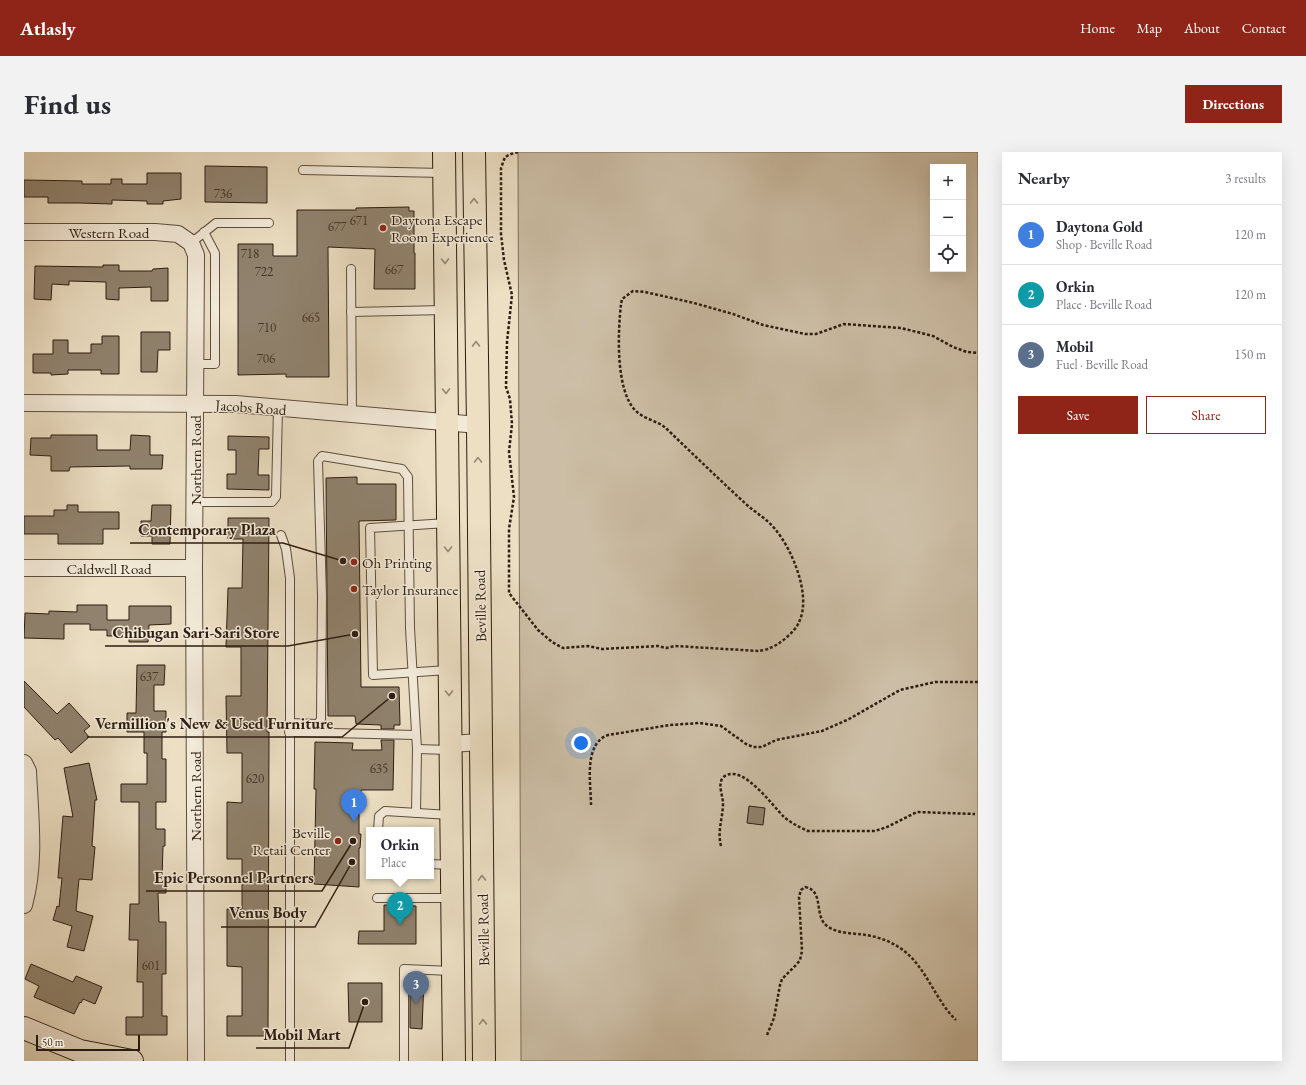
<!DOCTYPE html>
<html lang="en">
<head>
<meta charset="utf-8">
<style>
	body { margin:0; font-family:"EB Garamond",serif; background:#f2f2f3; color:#2b2b33 }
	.controls { position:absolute; right:12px; top:12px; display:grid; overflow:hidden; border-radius:0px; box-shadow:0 4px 16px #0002 }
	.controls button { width:36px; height:36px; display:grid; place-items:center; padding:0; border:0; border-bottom:1px solid #e1e1e2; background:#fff; color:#2b2b33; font:20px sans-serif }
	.scale { position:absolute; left:12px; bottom:10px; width:104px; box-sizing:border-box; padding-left:4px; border:2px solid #2d1d11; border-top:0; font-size:11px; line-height:14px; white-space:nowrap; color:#2d1d11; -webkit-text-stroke:3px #f3ead9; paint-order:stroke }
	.you { position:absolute; left:557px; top:591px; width:14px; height:14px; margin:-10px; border:3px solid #fff; border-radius:50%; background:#1a73e8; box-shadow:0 0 0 6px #1a73e833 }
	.badge { display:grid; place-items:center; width:26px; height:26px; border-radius:50%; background:#8f2418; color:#fff; font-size:13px; font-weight:700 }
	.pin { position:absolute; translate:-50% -33px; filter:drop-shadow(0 1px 2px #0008) }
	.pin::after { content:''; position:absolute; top:21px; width:14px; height:12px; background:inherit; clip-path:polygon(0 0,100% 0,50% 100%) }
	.popup { position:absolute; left:342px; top:675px; width:68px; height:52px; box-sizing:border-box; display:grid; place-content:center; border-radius:0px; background:#fff; filter:drop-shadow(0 1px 3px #0005); font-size:13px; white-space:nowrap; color:#7c7c81 }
	.popup b { font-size:15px; color:#2b2b33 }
	.popup::after { content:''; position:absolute; left:50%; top:100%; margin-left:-8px; border:8px solid transparent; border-top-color:#fff }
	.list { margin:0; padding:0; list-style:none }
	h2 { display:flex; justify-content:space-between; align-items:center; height:52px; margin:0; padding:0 16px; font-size:17px }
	h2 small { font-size:13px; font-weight:400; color:#7c7c81 }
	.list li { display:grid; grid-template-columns:26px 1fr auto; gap:12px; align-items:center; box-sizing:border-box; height:60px; padding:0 16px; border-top:1px solid #e1e1e2 }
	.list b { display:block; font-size:15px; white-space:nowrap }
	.list p { margin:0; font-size:13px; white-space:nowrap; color:#7c7c81 }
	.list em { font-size:13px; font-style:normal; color:#7c7c81 }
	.actions { display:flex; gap:8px; padding:12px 16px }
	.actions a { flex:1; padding:9px 0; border:1px solid #8f2418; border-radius:0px; text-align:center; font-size:14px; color:#8f2418 }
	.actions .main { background:#8f2418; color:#fff }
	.icon { flex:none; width:22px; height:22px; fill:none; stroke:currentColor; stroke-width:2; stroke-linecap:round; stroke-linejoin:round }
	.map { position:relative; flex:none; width:954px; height:909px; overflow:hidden; border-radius:0px }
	header { display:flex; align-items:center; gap:24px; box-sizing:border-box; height:56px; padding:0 20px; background:#8f2418; color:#fff }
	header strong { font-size:19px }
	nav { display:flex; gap:22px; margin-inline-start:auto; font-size:14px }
	.intro { display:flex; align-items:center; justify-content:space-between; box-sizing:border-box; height:96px; padding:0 24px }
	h1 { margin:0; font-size:28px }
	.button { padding:10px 18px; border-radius:0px; background:#8f2418; color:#fff; font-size:14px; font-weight:700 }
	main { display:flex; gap:24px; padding:0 24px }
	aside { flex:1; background:#fff; border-radius:0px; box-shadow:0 4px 16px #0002 }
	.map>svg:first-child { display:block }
	.green { fill:#ccbea6; stroke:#7c6e5c; fill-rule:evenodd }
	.building { fill:#90826e; stroke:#2d1d11 }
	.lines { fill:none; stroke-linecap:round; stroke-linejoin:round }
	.lane-casing { stroke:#5d4e3e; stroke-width:10 }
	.street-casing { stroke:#5d4e3e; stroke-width:18 }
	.secondary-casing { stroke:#2d1d11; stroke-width:24 }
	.primary-casing { stroke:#2d1d11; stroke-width:24 }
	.path { stroke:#2d1d11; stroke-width:2.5; stroke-dasharray:3 2; stroke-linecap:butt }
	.lane { stroke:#f3ead9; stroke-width:8 }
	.street { stroke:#f3ead9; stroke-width:16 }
	.secondary { stroke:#f3ead9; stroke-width:22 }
	.primary { stroke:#ecdfc4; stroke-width:22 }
	.oneway { stroke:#968873 }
	.poi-dot { fill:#8f2418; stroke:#f3ead9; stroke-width:1.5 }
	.labels { text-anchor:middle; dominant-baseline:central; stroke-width:3; stroke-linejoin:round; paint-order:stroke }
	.number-label { font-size:13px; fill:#463628 }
	.poi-label { font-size:15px; fill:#2d1d11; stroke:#f3ead9; text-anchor:start }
	.street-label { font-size:15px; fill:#2d1d11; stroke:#f3ead9 }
	.leader { fill:none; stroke:#2d1d11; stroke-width:1.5 }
	.callout-dot { fill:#2d1d11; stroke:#f3ead9; stroke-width:1.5 }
	.callout-label { font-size:16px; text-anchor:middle; font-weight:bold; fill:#2d1d11; stroke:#f3ead9; stroke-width:3; stroke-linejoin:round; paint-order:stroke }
</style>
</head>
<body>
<header>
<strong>Atlasly</strong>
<nav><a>Home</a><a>Map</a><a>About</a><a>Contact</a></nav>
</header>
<div class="intro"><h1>Find us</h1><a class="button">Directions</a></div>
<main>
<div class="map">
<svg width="954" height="909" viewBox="0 0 954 909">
	<rect width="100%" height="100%" fill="#ecdfc4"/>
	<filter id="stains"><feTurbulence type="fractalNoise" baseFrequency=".005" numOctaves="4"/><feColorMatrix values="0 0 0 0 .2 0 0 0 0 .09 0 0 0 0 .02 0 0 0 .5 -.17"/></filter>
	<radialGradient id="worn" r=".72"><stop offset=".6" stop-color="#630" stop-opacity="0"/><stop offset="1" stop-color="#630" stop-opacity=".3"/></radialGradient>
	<path class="green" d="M494,0H954V909H497ZM909,15H939V117H909Z"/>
	<g class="building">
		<path d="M181,14L243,15V51L181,50Z"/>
		<path d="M123,21H157V47L139,49V52H123V49L88,48V52L55,51H24V45H0V28L58,29V32H87V27H98V32H123Z"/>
		<path d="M385,55V59H390V101H391V137H350L351,97L304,95L305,225H262V222L214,223V92H249V104H273V58H332V56Z"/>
		<path d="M79,113H95V119H128L129,117L144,116V149H127V135L95,136V148L82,147V130L45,129V133L28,132L27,148L10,147L11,114L79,115Z"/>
		<path d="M117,180H146V198H134L133,220H117Z"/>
		<path d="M78,184H95V222H77V218H44V222L27,223V221H9V202H29V188H44V201H67V192H78Z"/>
		<path d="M27,283H73V298H106L107,283L126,284V303H139L138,317H106V314L46,315L45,319H27V304L6,303L7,286H27Z"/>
		<path d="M204,284L245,285V297H235L234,323H245V338L203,337V322H212V298H204Z"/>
		<path d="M333,325V332H372V368L335,369L337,535H375L376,573H370V577H357V573L332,572L331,564H304L302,326Z"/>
		<path d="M43,353H54V360H95V377H79V392H34V382H0V364H30V358H43Z"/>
		<path d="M128,353H147L146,392H128V384H117V369H127Z"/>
		<path d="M204,366H245L243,580H245L244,884H203V864H218V815L203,814V757H218V707H203V650L218,651V601H203L202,544H217V495H202L204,436H218L219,387H204Z"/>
		<path d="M53,453H83V468H105V454H147V472L125,473L124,490H105V484H83V478H66V472H40V487L0,486L1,461L25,462V459L53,460Z"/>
		<path d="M113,513H141L140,533H130V559H142V580H138V607H142V650H132V677H141V694H139L138,727H142V741H134L135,770H142V822H138V864H143V883H102V865H119V830H113L114,788H105L106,752H115V650H97V632H123V601H120V580H103V561H112Z"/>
		<path d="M0,529L33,562L45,551L66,574L60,579L65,585L47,601L34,586L31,588L0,555Z"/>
		<path d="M357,588H370L369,638H337L336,656H335V682H337L336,696H335V735L290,732L292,637H290L291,590L329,591L328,598H358Z"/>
		<path d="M65,611L73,648H71L68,694L71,695L68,728L55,727L52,759L69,764L60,799L43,795L48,774L29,768L33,754L35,755L38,726H34L39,664L49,665L40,616Z"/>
		<path d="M725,654L741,656L739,673L723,671Z"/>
		<path d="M360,753L392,754V792H334L335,779H360Z"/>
		<path d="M7,812L49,830L52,824L78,835L71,852L59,847L57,851L56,850L50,862L10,845L15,834L1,827Z"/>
		<path d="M386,828H400L398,877L386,876Z"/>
		<path d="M324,831H358V870H325Z"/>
	</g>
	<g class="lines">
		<defs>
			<g id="lane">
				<path d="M279,18L419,21"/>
				<path d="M167,91L192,71H245"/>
				<path d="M327,117L328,262"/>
				<path d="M327,160L421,158"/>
				<path d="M172,212H191V101L180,80"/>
				<path d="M171,350H248L252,345L254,256"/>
				<path d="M423,371L346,376L349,523L424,518"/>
				<path d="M257,383L262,397L266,426V909"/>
				<path d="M265,571L294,572L297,567L298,444L294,309L298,304L378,317L384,325L386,476L393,597L392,661"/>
				<path d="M265,580L392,583"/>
				<path d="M393,597L425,598"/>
				<path d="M354,678L355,664L361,659L426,663"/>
				<path d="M407,712L426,713"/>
				<path d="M353,746H427"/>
				<path d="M380,909V817L428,819"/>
			</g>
			<g id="street">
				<path d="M0,80H131L154,82L167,91L172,103L170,416L172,909"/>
				<path d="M0,251L212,252L454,273"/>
				<path d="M0,416H170"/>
				<path d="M426,592L457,590"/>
				<path d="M0,611L4,619C6,663 12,710 0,753"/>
			</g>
			<path id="secondary" d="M0,876L56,899L108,909"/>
			<g id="primary">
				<path d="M420,0L430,909"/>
				<path d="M450,0L454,273L460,909"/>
			</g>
		</defs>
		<use href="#lane" class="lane-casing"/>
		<use href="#street" class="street-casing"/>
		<use href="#secondary" class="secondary-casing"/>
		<use href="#primary" class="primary-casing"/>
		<g class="path">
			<path d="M494,0L487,2L481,5L477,16V82L480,108L488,143L483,190L482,235L486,247L488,272L485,300L490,345L485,377V441L514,478L528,490L539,496L564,494L578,497L634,494L642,496L651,494L735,499C738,498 743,498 746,496C755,493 772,479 775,470C788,444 768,397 751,377C743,367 732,361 723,353C698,330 673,306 648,282C644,278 641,275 636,272C628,268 618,265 612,259C591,239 594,179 597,152L598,147L609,139L621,140L670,151L709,162L739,173L781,182H792L820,172L877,176L909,184L929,195L943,200L954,201"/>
			<path d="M567,653C567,632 559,592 584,583L646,573L676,571L697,574L722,592L729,595H738L752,588L798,579L825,567L876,538L911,530H954"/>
			<path d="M697,694C693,679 699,666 699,651C699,645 695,636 697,630C697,627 700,624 703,623C721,615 748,653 760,665C767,671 775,675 784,679H851L863,675L893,660L951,662"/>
			<path d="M743,883L750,866L756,833L758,827L773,812L776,808L778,799L775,745L777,738L781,735C801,739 789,763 803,774C814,782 829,781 842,783C854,785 866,789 876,796C902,813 910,847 932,868"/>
		</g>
		<use href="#lane" class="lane"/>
		<use href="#street" class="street"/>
		<use href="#secondary" class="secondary"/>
		<use href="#primary" class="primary"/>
	</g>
	<defs><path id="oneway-chevron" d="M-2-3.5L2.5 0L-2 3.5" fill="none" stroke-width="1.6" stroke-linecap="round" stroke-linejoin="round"/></defs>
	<g class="oneway">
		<use href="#oneway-chevron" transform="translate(450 49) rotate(-90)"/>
		<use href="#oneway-chevron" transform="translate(421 109) rotate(89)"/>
		<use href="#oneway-chevron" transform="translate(452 192) rotate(-91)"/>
		<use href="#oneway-chevron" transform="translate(422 239) rotate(89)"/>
		<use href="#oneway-chevron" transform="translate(454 308) rotate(-90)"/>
		<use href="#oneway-chevron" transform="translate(424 397) rotate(89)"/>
		<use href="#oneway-chevron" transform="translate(425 541) rotate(89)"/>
		<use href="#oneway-chevron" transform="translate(458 726) rotate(-91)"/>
		<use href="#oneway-chevron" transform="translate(459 870) rotate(-91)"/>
	</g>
	<g class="poi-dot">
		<circle cx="359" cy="76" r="4"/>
		<circle cx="330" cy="410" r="4"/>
		<circle cx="330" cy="437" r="4"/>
		<circle cx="314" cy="689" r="4"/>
	</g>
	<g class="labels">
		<g class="number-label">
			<text x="199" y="41">736</text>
			<text x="335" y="68">671</text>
			<text x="313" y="74">677</text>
			<text x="226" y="101">718</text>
			<text x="370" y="117">667</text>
			<text x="240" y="119">722</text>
			<text x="287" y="165">665</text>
			<text x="243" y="175">710</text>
			<text x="242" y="206">706</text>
			<text x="125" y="524">637</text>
			<text x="355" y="616">635</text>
			<text x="231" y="626">620</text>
			<text x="127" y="813">601</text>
		</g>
		<g class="poi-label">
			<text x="367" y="67">Daytona Escape<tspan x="367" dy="17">Room Experience</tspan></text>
			<text x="338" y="410">Oh Printing</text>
			<text x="338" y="437">Taylor Insurance</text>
			<text x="306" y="680" text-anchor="end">Beville<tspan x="306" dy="17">Retail Center</tspan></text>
		</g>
		<g class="street-label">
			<text x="85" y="80">Western Road</text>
			<text transform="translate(227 255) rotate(4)">Jacobs Road</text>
			<text transform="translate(171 308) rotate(-90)">Northern Road</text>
			<text x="85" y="416">Caldwell Road</text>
			<text transform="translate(456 454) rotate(-91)">Beville Road</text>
			<text transform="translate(171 644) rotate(-90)">Northern Road</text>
			<text transform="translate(459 778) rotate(-91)">Beville Road</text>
		</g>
	</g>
	<path class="leader" d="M319 409L259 391H106M331 482L264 494H81M368 544L318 585H63M329 689L298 739H122M328 710L291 775H197M341 850L325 896H232"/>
	<g class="callout-dot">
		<circle cx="319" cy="409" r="4"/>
		<circle cx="331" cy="482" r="4"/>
		<circle cx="368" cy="544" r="4"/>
		<circle cx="329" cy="689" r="4"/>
		<circle cx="328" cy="710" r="4"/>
		<circle cx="341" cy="850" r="4"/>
	</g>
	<g class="callout-label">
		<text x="183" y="383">Contemporary Plaza</text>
		<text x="172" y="486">Chibugan Sari-Sari Store</text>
		<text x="190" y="577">Vermillion's New &amp; Used Furniture</text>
		<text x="210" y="731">Epic Personnel Partners</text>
		<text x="244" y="766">Venus Body</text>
		<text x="278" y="888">Mobil Mart</text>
	</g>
	<rect width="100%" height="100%" filter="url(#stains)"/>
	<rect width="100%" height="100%" fill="url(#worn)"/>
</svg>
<div class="controls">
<button>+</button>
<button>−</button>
<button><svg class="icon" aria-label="locate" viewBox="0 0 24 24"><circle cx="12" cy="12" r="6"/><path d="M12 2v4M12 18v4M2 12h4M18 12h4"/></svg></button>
</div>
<div class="scale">50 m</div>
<div class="you"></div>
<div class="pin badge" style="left:330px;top:670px;background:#3f7fe0">1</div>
<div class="pin badge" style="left:376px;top:773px;background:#0f9aa8">2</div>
<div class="popup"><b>Orkin</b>Place</div>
<div class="pin badge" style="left:392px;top:852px;background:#5c6f8a">3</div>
</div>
<aside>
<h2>Nearby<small>3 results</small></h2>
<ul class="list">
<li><span class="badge" style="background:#3f7fe0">1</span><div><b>Daytona Gold</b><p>Shop · Beville Road</p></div><em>120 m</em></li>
<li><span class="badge" style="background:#0f9aa8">2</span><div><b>Orkin</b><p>Place · Beville Road</p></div><em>120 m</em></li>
<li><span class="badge" style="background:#5c6f8a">3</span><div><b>Mobil</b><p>Fuel · Beville Road</p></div><em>150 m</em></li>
</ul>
<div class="actions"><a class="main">Save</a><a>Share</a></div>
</aside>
</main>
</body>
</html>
